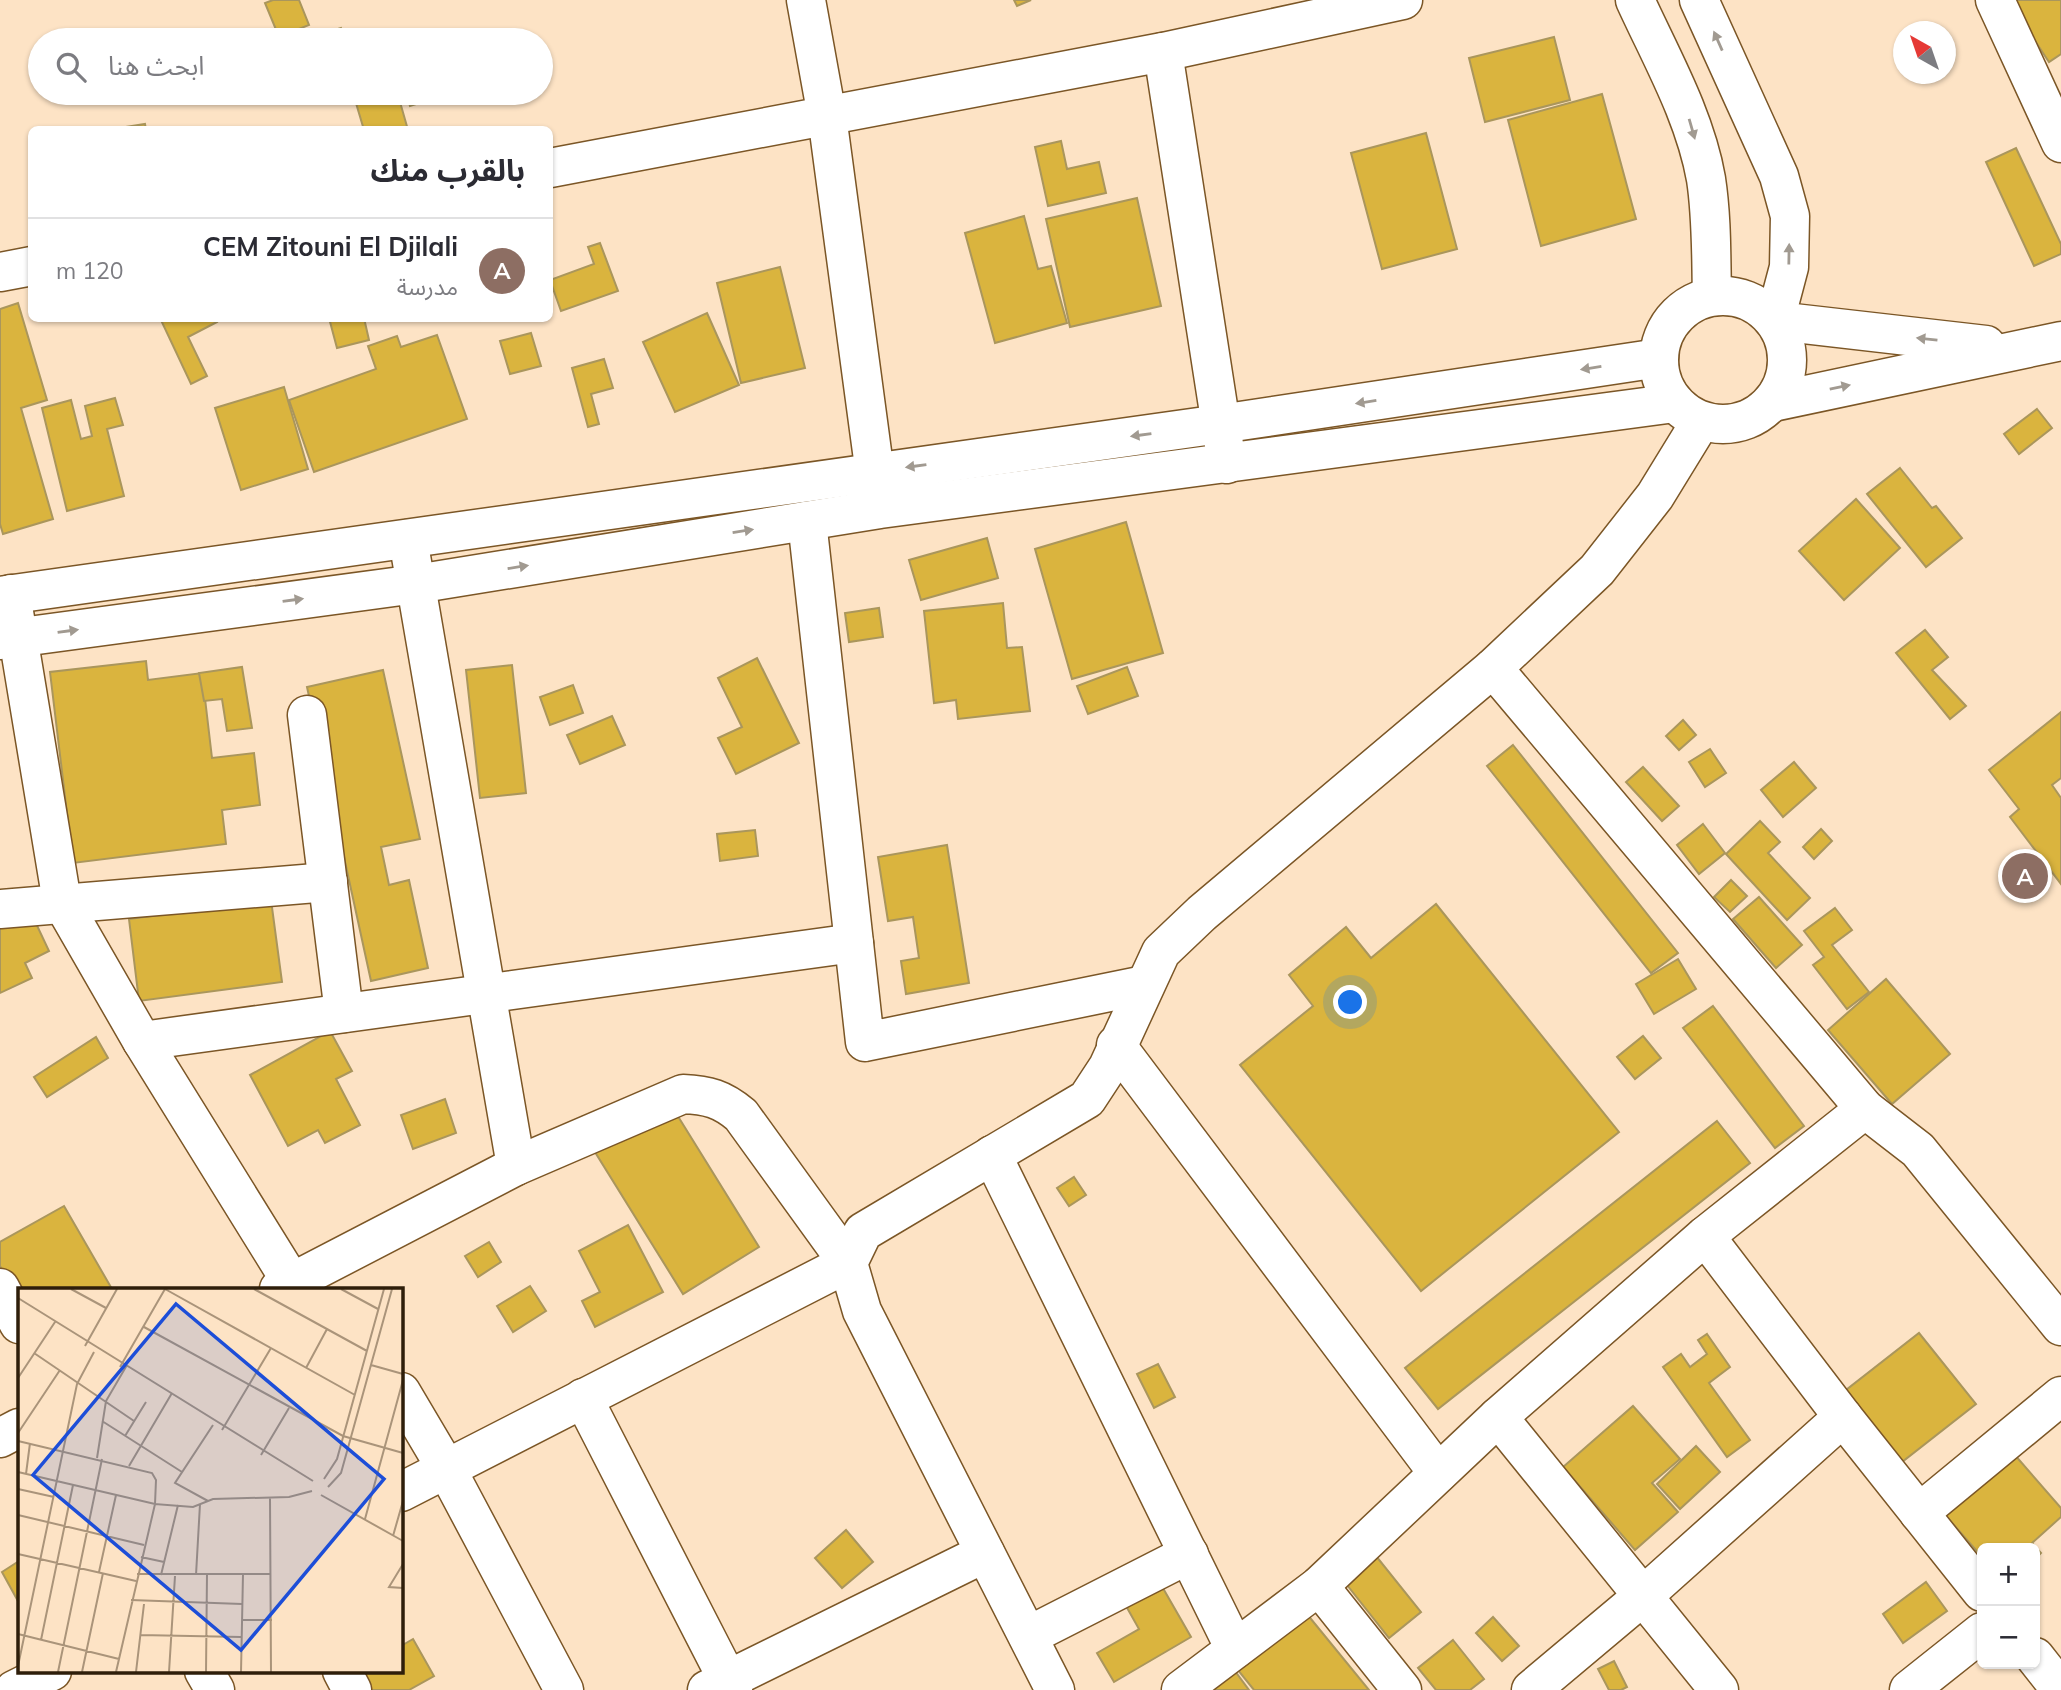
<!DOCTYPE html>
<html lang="ar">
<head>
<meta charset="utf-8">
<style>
	body { margin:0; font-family:Mulish,"Noto Sans Arabic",sans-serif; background:#f7f7f7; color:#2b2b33; direction:rtl }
	.controls { position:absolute; right:21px; bottom:21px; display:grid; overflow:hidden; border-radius:10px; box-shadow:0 2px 5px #0004 }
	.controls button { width:63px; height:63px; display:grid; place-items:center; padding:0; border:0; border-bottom:2px solid #e1e1e2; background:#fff; color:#2b2b33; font:35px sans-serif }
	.compass { position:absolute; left:1893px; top:21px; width:63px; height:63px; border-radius:50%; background:#fff; box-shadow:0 2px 5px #0004; rotate:320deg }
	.you { position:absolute; left:1351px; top:1003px; width:24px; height:24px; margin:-18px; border:5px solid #fff; border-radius:50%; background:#1a73e8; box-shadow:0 0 0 10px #1a73e833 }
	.badge { display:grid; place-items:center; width:46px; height:46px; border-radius:50%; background:#111827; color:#fff; font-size:23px; font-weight:700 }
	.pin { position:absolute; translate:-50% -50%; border:4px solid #fff; box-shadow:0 2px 7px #0006 }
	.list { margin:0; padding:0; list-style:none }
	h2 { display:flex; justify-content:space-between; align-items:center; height:91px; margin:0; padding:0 28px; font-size:30px }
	h2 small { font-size:23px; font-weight:400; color:#7c7c81 }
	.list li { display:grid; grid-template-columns:46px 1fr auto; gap:21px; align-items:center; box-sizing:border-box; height:105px; padding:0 28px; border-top:2px solid #e1e1e2 }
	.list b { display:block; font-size:26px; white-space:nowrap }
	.list p { margin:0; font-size:23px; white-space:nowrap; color:#7c7c81 }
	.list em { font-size:23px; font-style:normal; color:#7c7c81 }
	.icon { flex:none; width:38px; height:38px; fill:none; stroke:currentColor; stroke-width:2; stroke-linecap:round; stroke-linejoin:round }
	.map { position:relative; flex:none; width:2061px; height:1690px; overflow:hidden; direction:ltr }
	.search { position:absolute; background:#fff; box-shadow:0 2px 5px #0004; left:28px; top:28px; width:525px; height:77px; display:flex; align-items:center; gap:18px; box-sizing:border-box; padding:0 24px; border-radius:38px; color:#7c7c81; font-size:26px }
	.panel { position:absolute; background:#fff; box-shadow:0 2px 5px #0004; left:28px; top:126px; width:525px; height:196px; border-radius:10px; direction:rtl }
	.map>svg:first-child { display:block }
	.building { fill:#dab43e; stroke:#aa965c; stroke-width:2 }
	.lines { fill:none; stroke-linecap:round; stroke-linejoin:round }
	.street-casing { stroke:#7b5626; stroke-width:41 }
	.secondary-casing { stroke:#7b5626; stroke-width:41 }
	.street { stroke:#fff; stroke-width:38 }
	.secondary { stroke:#fff; stroke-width:38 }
	.oneway { fill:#a19a91 }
	.inset-road { fill:none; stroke:#aa947a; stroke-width:2 }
	.view { fill:#1d4ed8; fill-opacity:0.15; stroke:#1d4ed8; stroke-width:3.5 }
	.inset-edge { fill:none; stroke:#2e1e0a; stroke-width:3.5 }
</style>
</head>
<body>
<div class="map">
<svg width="2061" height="1690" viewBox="0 0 2061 1690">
	<rect width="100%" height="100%" fill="#fde3c5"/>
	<g class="building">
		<path d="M273,0H299L309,25L279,37L265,3Z"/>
		<path d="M1014,0H1031L1017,6Z"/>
		<path d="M2008,0H2061V54L2049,62Z"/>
		<path d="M341,28L345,40H309L308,38Z"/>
		<path d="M1554,37L1570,100L1485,122L1469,58Z"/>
		<path d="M353,93H381L383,100L398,95L408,130H364Z"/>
		<path d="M406,93H444V95L410,106Z"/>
		<path d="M1602,94L1636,219L1541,246L1508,120Z"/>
		<path d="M145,124L146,130H107Z"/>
		<path d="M1426,133L1457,249L1382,269L1351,153Z"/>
		<path d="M1061,141L1067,169L1099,162L1106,193L1048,206L1035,147Z"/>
		<path d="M2016,148L2061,244V254L2034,266L1986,162Z"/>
		<path d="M1137,198L1161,306L1070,327L1046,219Z"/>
		<path d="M1024,216L1038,269L1051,266L1067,323L995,343L965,233Z"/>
		<path d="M600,243L618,291L561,311L550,280L594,264L588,247Z"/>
		<path d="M780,267L805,368L741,383L717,283Z"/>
		<path d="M18,303L47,400L21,408L53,519L3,534L0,524V309Z"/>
		<path d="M707,313L739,385L675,412L643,342Z"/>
		<path d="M160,318H215L217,322L188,337L207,376L191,384Z"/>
		<path d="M329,318H364L369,340L337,348Z"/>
		<path d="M531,333L541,366L510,374L500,341Z"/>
		<path d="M437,335L467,419L314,472L289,400L376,369L368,346L397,336L401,347Z"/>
		<path d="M604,359L613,388L591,394L599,424L588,427L572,368Z"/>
		<path d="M284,387L308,469L241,490L215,408Z"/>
		<path d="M115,398L123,425L107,429L124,496L67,511L42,408L71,400L81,439L92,436L85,406Z"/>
		<path d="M2037,409L2052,428L2019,454L2004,434Z"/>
		<path d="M1900,468L1932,508L1936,506L1962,538L1926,567L1867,494Z"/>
		<path d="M1856,499L1900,548L1844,600L1799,551Z"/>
		<path d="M1126,522L1163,653L1072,679L1035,549Z"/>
		<path d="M987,538L998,578L921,600L909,560Z"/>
		<path d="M1003,603L1007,648L1022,647L1030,711L958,719L956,700L934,703L924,611Z"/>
		<path d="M879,608L883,637L849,642L845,613Z"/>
		<path d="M1925,630L1948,657L1932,670L1966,706L1950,719L1896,653Z"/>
		<path d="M757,658L799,743L736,774L718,738L742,727L718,678Z"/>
		<path d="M146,661L148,680L202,673L212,758L254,753L260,805L222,810L226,844L73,863L50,672Z"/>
		<path d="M512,665L526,793L480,798L466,670Z"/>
		<path d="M242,667L252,728L227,731L222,699L204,701L199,673Z"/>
		<path d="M1127,667L1138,696L1088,714L1077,686Z"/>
		<path d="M383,670L420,839L381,847L389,885L409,880L428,968L371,981L307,687Z"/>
		<path d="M573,685L583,713L550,725L540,697Z"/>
		<path d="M2061,712V778L2052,785L2061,798V884L2010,817L2019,809L1989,770Z"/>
		<path d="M612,716L625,745L580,764L567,735Z"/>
		<path d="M1683,720L1696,735L1679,750L1666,736Z"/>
		<path d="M1513,745L1678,953L1651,973L1487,766Z"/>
		<path d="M1710,749L1726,773L1705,787L1689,762Z"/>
		<path d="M1794,762L1816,788L1783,817L1761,790Z"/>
		<path d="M1643,767L1679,806L1662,821L1626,782Z"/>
		<path d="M1760,821L1780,842L1768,853L1810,898L1787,920L1726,854Z"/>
		<path d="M1703,824L1725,853L1699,874L1677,845Z"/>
		<path d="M1821,829L1832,841L1814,859L1803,847Z"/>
		<path d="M755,830L758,856L720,861L717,834Z"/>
		<path d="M947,845L969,983L906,994L901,961L919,958L913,917L888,921L878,857Z"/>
		<path d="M1731,880L1747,896L1730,912L1714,897Z"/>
		<path d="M1759,897L1802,945L1776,968L1733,919Z"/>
		<path d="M25,900L49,951L25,963L32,978L0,993V913Z"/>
		<path d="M271,900L282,982L139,1001L129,919Z"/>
		<path d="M1436,904L1619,1132L1421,1291L1240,1065L1313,1006L1289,975L1346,927L1371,958Z"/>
		<path d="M1835,908L1852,930L1832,945L1869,992L1847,1009L1813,965L1824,957L1804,931Z"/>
		<path d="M1678,959L1696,989L1654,1014L1636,984Z"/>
		<path d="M1886,979L1950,1054L1892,1104L1828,1030Z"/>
		<path d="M1713,1006L1804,1126L1775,1148L1683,1028Z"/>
		<path d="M330,1031L352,1071L336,1079L360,1125L325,1143L318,1130L288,1146L250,1075Z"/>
		<path d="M1643,1036L1661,1058L1635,1079L1617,1057Z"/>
		<path d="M96,1037L108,1058L47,1097L34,1077Z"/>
		<path d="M666,1097L759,1247L683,1294L590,1144Z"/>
		<path d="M445,1099L456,1133L413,1149L401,1115Z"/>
		<path d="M1717,1121L1750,1163L1438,1409L1405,1368Z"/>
		<path d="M1074,1177L1086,1195L1069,1206L1057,1188Z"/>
		<path d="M64,1206L112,1289H19V1300L0,1266V1242Z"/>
		<path d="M628,1225L663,1292L595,1327L582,1301L600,1292L579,1251Z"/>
		<path d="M489,1242L501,1262L478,1277L465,1256Z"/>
		<path d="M530,1286L546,1311L513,1332L497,1306Z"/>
		<path d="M1919,1333L1976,1404L1902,1462L1846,1390Z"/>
		<path d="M1707,1334L1730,1367L1709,1383L1750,1440L1727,1457L1663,1367L1681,1354L1690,1367L1707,1354L1698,1340Z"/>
		<path d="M1158,1364L1175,1397L1154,1408L1137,1374Z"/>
		<path d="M1633,1406L1680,1459L1652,1483L1678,1512L1635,1550L1563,1467Z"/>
		<path d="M2001,1439L2061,1508V1517L2032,1543L2041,1553L2035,1559V1548H1982V1557L1932,1500Z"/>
		<path d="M1696,1446L1720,1472L1680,1509L1657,1484Z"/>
		<path d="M846,1530L873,1562L842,1588L815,1558Z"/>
		<path d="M1364,1541L1421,1612L1389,1638L1332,1566Z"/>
		<path d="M19,1561V1603L2,1572Z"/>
		<path d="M1156,1576L1191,1637L1114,1682L1097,1653L1139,1629L1121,1597Z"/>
		<path d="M1926,1582L1947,1611L1903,1643L1883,1614Z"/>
		<path d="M1302,1608L1369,1690H1254L1233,1664Z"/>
		<path d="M1493,1617L1519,1646L1502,1661L1476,1633Z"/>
		<path d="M413,1639L434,1676L409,1690H369L358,1671H401V1646Z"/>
		<path d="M1453,1640L1484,1679L1470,1690H1436L1418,1668Z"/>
		<path d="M1614,1661L1627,1687L1621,1690H1609L1598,1669Z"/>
		<path d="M1232,1667L1249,1690H1201Z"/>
	</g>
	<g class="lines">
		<defs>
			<g id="street">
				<path d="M806,0L827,116L879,504"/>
				<path d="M1995,0L2061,143"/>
				<path d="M1163,52L1227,464"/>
				<path d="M550,168L1163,52L1403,0"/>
				<path d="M0,272L32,266"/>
				<path d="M807,521L865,1042L1144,985"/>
				<path d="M408,539L516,1166"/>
				<path d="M11,594L62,902L142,1041L292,1283"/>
				<path d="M1493,668L1865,1109L1918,1150L2061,1326"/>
				<path d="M307,715L344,1013"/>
				<path d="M0,909L328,882"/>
				<path d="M142,1041L854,943"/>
				<path d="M1116,1045L1438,1473"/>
				<path d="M992,1155L1235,1649"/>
				<path d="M1705,1236L1843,1417L1982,1592"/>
				<path d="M0,1288L19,1324"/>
				<path d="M279,1289L516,1166L683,1094C708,1095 722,1099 741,1115L848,1263L401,1492"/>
				<path d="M401,1392L446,1468L564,1690"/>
				<path d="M583,1398L733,1690"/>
				<path d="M1498,1417L1719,1690"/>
				<path d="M0,1438L19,1428"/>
				<path d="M1919,1513L2061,1396"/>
				<path d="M1319,1586L1402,1690"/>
				<path d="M1028,1636L1189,1554"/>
				<path d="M2035,1657L2061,1690"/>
				<path d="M204,1671L215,1690"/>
				<path d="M342,1671L352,1690"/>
				<path d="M14,1690L52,1671"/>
				<path d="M707,1690L985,1553"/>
				<path d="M1055,1690L862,1311L848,1263L863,1232L1087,1099L1108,1067L1161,952L1202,913L1493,668L1597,570L1655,496L1701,421"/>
				<path d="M1181,1690L1319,1586L1498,1417L1705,1236L1865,1109"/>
				<path d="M1531,1690L1643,1596L1843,1417"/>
				<path d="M1909,1690L1982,1632"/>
			</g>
			<g id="secondary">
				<path d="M1635,0C1661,57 1695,116 1706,179C1712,218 1711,257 1712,296"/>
				<path d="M1699,0L1779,176L1790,216L1789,267L1775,320"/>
				<circle cx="1723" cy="360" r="64"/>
				<path d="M1776,321L1986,345"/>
				<path d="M1773,402L2061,341"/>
				<path d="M0,596L1220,424L1659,358"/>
				<path d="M0,640L416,584L880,509L1675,403"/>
			</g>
		</defs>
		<use href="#street" class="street-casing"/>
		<use href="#secondary" class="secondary-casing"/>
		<use href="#street" class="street"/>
		<use href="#secondary" class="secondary"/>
	</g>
	<defs><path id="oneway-solid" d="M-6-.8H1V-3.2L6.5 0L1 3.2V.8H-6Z" transform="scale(1.75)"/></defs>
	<g class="oneway">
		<use href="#oneway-solid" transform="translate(1718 41) rotate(-114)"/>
		<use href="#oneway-solid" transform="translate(1692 129) rotate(74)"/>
		<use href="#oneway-solid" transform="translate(1789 254) rotate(-89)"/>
		<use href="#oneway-solid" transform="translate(1927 339) rotate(-174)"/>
		<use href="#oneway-solid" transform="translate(1591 368) rotate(171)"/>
		<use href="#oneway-solid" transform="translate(1840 387) rotate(-12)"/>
		<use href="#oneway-solid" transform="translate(1366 402) rotate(171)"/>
		<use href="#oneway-solid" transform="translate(1141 435) rotate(172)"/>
		<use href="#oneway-solid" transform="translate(916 466) rotate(172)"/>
		<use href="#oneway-solid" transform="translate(743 531) rotate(-9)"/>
		<use href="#oneway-solid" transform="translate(518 567) rotate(-9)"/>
		<use href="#oneway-solid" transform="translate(293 600) rotate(-8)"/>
		<use href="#oneway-solid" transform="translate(68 631) rotate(-8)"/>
	</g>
	<g transform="translate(18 1288)">
		<rect width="385" height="385" fill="#fde3c5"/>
		<path class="inset-road" d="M53,1L88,20M147,1L337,107M236,1L349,63M323,1L360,21M0,10L295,193M126,39L325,148L385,165M67,58L99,1M16,65L116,133M353,77L385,86M102,79L147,1M288,80L309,41M0,90L37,34M84,133L164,184M204,142L253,60M0,145L42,82M107,148L128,114M0,153L134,185L138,192L137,216L0,184M243,167L271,120M79,170L88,113L109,77M111,178L154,105M8,186L12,155M306,191L319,171L366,1M310,199L323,185L374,1M0,201L36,209M303,207L385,253M252,210L253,384M190,213L157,195L195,137M0,227L126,257M347,231L385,92M375,248L385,213M0,266L118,293M123,269L146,274M385,276L371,299L385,300M81,284L98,207M119,286H252M143,287L160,217M178,287L182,216M113,312L224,316M224,332H254M0,346L101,371M122,347L223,349M23,352L55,197M0,378L59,96L76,64M40,384L84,171M64,384L85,285M98,384L137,216L175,219L195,211L271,209L294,203M118,384L126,316M151,384L157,288M188,384L189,286M223,384L225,286"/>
		<path class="view" d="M158,16L366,191L223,362L15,187Z"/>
		<rect width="385" height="385" class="inset-edge"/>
	</g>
</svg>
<div class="controls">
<button>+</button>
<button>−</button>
</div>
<svg class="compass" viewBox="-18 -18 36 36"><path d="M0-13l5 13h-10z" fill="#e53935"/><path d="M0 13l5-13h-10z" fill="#7c7c81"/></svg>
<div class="you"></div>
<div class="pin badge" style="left:2025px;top:876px;background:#8d6e63">A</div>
<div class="search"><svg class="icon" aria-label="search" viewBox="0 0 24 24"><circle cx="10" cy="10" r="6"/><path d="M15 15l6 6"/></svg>ابحث هنا</div>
<section class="panel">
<h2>بالقرب منك<small></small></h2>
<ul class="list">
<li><span class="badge" style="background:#8d6e63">A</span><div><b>CEM Zitouni El Djilali</b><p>مدرسة</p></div><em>120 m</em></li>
</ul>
</section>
</div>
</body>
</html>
